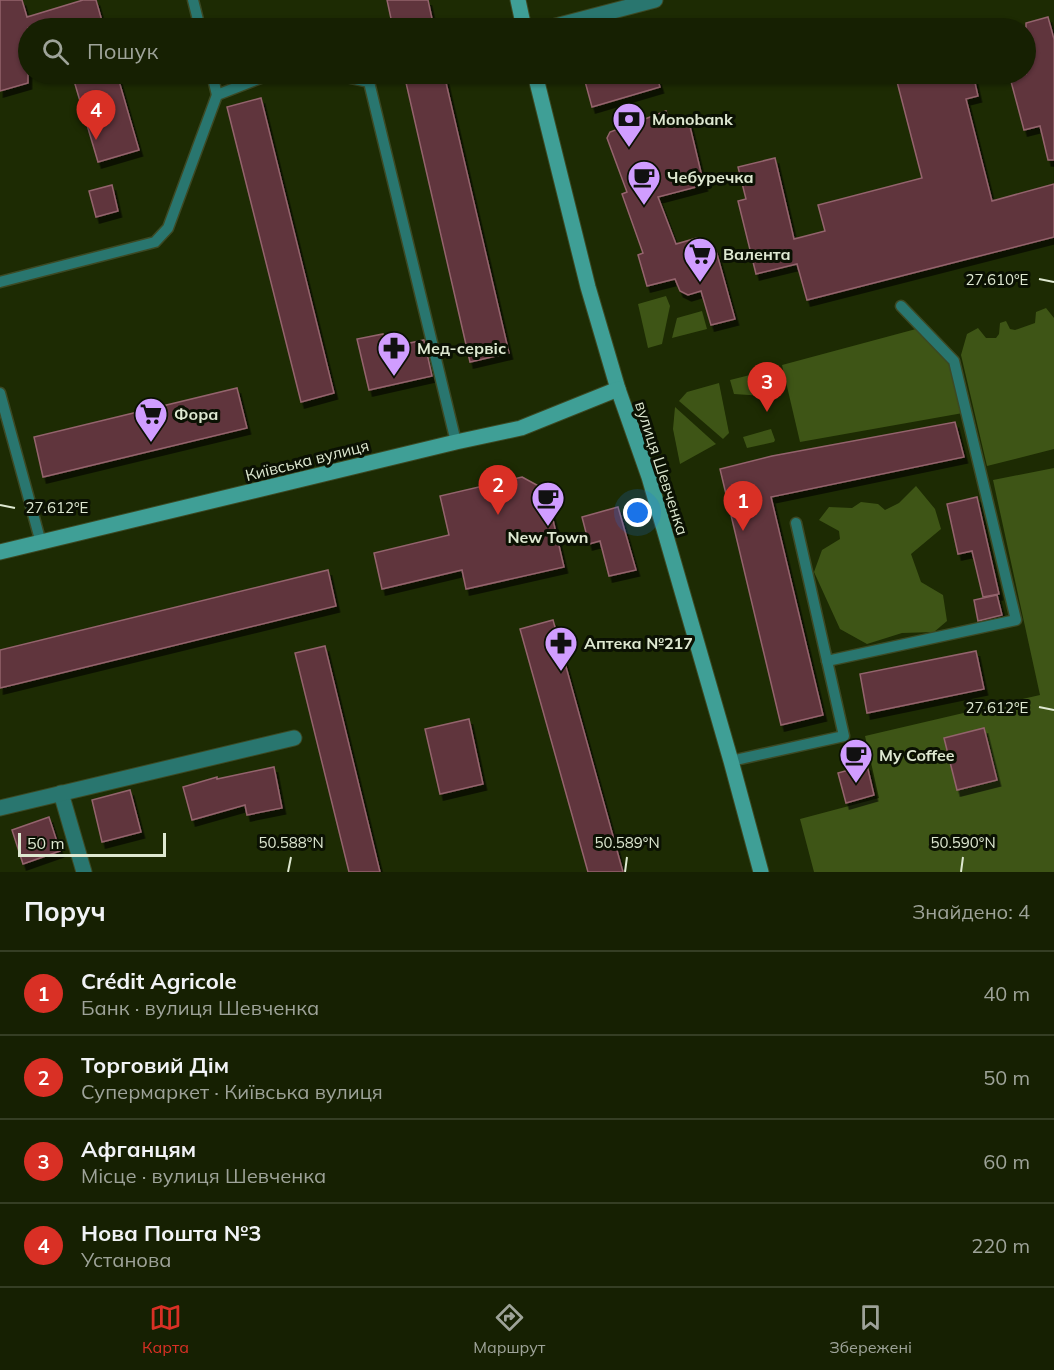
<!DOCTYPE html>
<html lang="uk">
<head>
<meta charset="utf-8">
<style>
	body { margin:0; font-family:Mulish,sans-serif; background:#1f280c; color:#f1f3f6 }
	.scale { position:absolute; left:18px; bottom:15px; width:148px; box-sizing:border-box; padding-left:6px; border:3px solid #dee8d1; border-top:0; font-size:16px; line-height:21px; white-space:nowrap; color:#dee8d1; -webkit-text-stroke:4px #0b1103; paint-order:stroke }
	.you { position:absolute; left:638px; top:513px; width:21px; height:21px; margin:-15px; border:4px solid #fff; border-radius:50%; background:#1a73e8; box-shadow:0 0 0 9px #1a73e833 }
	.badge { display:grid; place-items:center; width:39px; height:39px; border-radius:50%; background:#d93025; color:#fff; font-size:20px; font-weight:700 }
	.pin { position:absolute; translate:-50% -50px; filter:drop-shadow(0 2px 3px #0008) }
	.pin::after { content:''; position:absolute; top:32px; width:21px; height:18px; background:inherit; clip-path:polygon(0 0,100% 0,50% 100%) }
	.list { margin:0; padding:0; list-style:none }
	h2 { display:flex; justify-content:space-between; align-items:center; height:78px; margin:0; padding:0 24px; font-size:26px }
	h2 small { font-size:20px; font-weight:400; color:#9ea399 }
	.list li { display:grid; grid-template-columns:39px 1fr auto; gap:18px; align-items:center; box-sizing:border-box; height:84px; padding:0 24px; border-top:2px solid #353e24 }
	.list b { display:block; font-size:22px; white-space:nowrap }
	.list p { margin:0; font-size:20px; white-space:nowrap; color:#9ea399 }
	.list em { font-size:20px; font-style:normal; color:#9ea399 }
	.icon { flex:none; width:33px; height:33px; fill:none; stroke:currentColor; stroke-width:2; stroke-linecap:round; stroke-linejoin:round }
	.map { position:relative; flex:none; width:1054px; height:872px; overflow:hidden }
	.search { position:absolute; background:#162002; box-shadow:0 2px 4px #0004; left:18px; right:18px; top:18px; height:66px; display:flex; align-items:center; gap:15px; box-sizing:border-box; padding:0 21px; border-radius:33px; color:#9ea399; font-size:22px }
	.sheet { height:414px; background:#162002 }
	nav { display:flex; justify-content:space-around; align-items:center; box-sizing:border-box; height:84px; border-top:2px solid #353e24; background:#162002; font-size:16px; color:#9ea399 }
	nav a { display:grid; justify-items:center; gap:3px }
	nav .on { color:#d93025 }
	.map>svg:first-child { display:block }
	.green { fill:#3e5516 }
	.building { fill:#60343d; stroke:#94646d; stroke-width:1.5; filter:url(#shadow) }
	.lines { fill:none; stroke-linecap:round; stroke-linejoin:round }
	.lane-casing { stroke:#3c4924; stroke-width:13 }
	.street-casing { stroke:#3c4924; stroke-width:17 }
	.secondary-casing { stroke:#3c4924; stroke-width:17 }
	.lane { stroke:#29766f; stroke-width:10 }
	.street { stroke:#29766f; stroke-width:15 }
	.secondary { stroke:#3f9f96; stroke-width:15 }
	.ticks { fill:none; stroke:#dee8d1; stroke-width:2 }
	.labels { text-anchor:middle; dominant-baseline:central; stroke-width:6; stroke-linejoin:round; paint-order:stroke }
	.poi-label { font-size:16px; font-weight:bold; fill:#dee8d1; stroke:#0b1103; text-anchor:start }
	.street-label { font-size:16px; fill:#dee8d1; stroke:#0b1103 }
	.ticks-label { font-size:15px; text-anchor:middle; fill:#dee8d1; stroke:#0b1103; stroke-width:6; stroke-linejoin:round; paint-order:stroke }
</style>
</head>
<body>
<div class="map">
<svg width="1054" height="872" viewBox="0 0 1054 872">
	<defs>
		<filter id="shadow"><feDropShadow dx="3.5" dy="6" stdDeviation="0" flood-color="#0009"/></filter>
	</defs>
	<rect width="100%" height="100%" fill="#1d2b03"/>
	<g class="green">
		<path d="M666,296L670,306L662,344L648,348L638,304Z"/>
		<path d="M1046,308L1054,318V449L987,466L961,355L967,334L978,328L986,338H996L999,334L1000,323L1006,321L1010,329L1015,330L1035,323L1036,312Z"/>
		<path d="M702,311L707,329L672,338L677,318Z"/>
		<path d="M916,329L952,362L963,413L800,442L782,365Z"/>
		<path d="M766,371L764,396L734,394L730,380Z"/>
		<path d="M719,383L729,433L723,439L679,401L687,392Z"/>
		<path d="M675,407L716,444L680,464L673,429Z"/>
		<path d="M771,429L775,440L774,442L747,448L743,437Z"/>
		<path d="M1054,468V872H814L800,819L879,798L865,736L1040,695L993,480Z"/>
		<path d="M916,486L935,509L941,529L911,554L921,582L943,595L947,621L934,632L902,633L867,644L840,629L814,572L822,550L840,539L839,531L819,520L829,507L852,508L861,502L878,504L885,510L899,503Z"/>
	</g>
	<g class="building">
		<path d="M0,0H22L27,17L83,0H96L104,28H28V83L0,91Z"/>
		<path d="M387,0H428L434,28H393Z"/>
		<path d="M1048,17L1054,39V160H1048L1040,126L1024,130L1009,74H1026V23Z"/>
		<path d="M72,74H117L139,150L98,162Z"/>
		<path d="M404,74H444L509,353L470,362Z"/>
		<path d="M583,74H656L660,87L592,107Z"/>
		<path d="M895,74H973L978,96L966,99L992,201L1054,184V237L807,300L797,264L756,274L738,201L746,199L738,167L775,158L794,239L825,231L818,205L922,178Z"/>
		<path d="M261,98L334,393L301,402L227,107Z"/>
		<path d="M666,111L670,123L688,118L704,185L658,197L676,244L697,238L698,241L707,242L714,247L717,254L735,319L711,325L701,291L688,295L680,291L675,279L647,286L638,255L643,253L622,194L627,192L607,138L610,132Z"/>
		<path d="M112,185L118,211L96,217L89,191Z"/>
		<path d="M383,334L386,348L424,340L432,376L369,390L357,339Z"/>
		<path d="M237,388L247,428L43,477L34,437Z"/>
		<path d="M955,422L964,457L771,497L823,715L781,725L720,469L772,456Z"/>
		<path d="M522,477L546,490L564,567L466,589L462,570L382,589L374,553L449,535L440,496Z"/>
		<path d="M977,497L999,594L983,597L972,551L958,554L947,504Z"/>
		<path d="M618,507L636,570L609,576L600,541L589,544L582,517Z"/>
		<path d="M328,570L336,606L0,688V650Z"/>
		<path d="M997,595L1002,615L978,621L974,600Z"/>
		<path d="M553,620L623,872H588L520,629Z"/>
		<path d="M325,646L380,872H349L295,653Z"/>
		<path d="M976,651L984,689L867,713L860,674Z"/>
		<path d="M469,719L483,784L440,794L425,729Z"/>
		<path d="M984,728L997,780L957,790L944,738Z"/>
		<path d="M867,765L874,795L846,803L838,773Z"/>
		<path d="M274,767L282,808L247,815L245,805L192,820L183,787L217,777V779Z"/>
		<path d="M130,790L141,832L102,842L92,800Z"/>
		<path d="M49,817L60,851L23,864L12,830Z"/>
	</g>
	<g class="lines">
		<defs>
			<g id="lane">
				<path d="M193,0L200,28"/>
				<path d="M212,74L217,95"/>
				<path d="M332,74L369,82L456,442"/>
				<path d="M0,282L155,242L168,228L217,95L271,74"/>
				<path d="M0,393L41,543"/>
				<path d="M827,661L1016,620L954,361L901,306"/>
				<path d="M731,761L844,736L796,523"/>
			</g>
			<g id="street">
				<path d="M548,28L655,0"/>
				<path d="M61,793L84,872"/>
				<path d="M0,808L294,738"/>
			</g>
			<g id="secondary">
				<path d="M518,0L524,28"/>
				<path d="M535,74L588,287L618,389L649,477L731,761L761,872"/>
				<path d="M0,552L456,442L521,428L618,389"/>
			</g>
		</defs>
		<use href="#lane" class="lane-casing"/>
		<use href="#street" class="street-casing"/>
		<use href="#secondary" class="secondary-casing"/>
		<use href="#lane" class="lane"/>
		<use href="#street" class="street"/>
		<use href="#secondary" class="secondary"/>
	</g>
	<path class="ticks" d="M1039,279L1054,282M0,505L15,508M1039,707L1054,710M288,872L291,857M625,872L627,857M961,872L963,857"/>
	<defs>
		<symbol id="bank-pin" viewBox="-11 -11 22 30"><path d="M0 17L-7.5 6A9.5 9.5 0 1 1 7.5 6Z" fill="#d09dff" stroke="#0b1103"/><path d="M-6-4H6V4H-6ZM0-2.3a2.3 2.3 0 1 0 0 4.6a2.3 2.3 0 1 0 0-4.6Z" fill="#111"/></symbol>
		<symbol id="cafe-pin" viewBox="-11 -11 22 30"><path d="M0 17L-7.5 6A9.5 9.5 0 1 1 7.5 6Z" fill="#d09dff" stroke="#0b1103"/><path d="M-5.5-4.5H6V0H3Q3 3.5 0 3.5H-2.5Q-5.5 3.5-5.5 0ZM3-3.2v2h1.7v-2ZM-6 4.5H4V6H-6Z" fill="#111"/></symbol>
		<symbol id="supermarket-pin" viewBox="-11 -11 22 30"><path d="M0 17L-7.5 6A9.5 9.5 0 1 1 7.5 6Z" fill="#d09dff" stroke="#0b1103"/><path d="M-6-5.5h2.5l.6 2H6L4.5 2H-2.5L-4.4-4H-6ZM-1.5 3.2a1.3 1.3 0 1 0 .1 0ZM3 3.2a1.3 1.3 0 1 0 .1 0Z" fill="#111"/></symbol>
		<symbol id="pharmacy-pin" viewBox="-11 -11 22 30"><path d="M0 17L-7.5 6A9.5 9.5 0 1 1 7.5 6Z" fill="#d09dff" stroke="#0b1103"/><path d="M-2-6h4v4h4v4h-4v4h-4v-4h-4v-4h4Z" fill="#111"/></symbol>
	</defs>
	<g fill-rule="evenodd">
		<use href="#bank-pin" x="610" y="100" width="38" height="52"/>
		<use href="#cafe-pin" x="625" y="158" width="38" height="52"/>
		<use href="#supermarket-pin" x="681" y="235" width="38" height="52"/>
		<use href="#pharmacy-pin" x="375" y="329" width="38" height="52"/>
		<use href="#supermarket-pin" x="132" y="395" width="38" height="52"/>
		<use href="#cafe-pin" x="529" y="479" width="38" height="52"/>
		<use href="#pharmacy-pin" x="542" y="624" width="38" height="52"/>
		<use href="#cafe-pin" x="837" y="736" width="38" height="52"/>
	</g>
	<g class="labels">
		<g class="poi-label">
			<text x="652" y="119">Monobank</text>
			<text x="667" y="177">Чебуречка</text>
			<text x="723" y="254">Валента</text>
			<text x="417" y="348">Мед-сервіс</text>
			<text x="174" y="414">Фора</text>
			<text x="548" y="537" text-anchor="middle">New Town</text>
			<text x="584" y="643">Аптека №217</text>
			<text x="879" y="755">My Coffee</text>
		</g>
		<g class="street-label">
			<text transform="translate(307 460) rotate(-14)">Київська вулиця</text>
			<text transform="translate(662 468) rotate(72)">вулиця Шевченка</text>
		</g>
	</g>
	<g class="ticks-label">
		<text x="997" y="285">27.610°E</text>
		<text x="57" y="513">27.612°E</text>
		<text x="997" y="713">27.612°E</text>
		<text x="291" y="848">50.588°N</text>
		<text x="627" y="848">50.589°N</text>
		<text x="963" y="848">50.590°N</text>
	</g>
</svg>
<div class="scale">50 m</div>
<div class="you"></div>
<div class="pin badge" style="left:743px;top:531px">1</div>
<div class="pin badge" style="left:498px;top:515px">2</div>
<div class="pin badge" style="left:767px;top:412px">3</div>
<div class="pin badge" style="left:96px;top:140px">4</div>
<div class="search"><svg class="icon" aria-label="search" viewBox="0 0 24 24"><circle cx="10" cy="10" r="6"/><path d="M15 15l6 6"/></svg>Пошук</div>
</div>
<section class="sheet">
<h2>Поруч<small>Знайдено: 4</small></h2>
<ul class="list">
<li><span class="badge">1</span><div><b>Crédit Agricole</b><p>Банк · вулиця Шевченка</p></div><em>40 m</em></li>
<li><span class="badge">2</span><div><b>Торговий Дім</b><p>Супермаркет · Київська вулиця</p></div><em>50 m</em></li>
<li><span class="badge">3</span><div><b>Афганцям</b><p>Місце · вулиця Шевченка</p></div><em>60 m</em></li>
<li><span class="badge">4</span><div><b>Нова Пошта №3</b><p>Установа</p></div><em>220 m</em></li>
</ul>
</section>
<nav>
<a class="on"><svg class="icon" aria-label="map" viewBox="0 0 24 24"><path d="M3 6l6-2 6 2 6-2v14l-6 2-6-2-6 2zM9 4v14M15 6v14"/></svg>Карта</a>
<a><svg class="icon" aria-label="directions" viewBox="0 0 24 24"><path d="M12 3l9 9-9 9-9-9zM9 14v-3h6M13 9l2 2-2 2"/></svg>Маршрут</a>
<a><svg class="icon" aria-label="saved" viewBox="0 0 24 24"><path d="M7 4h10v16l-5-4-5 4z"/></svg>Збережені</a>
</nav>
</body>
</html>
